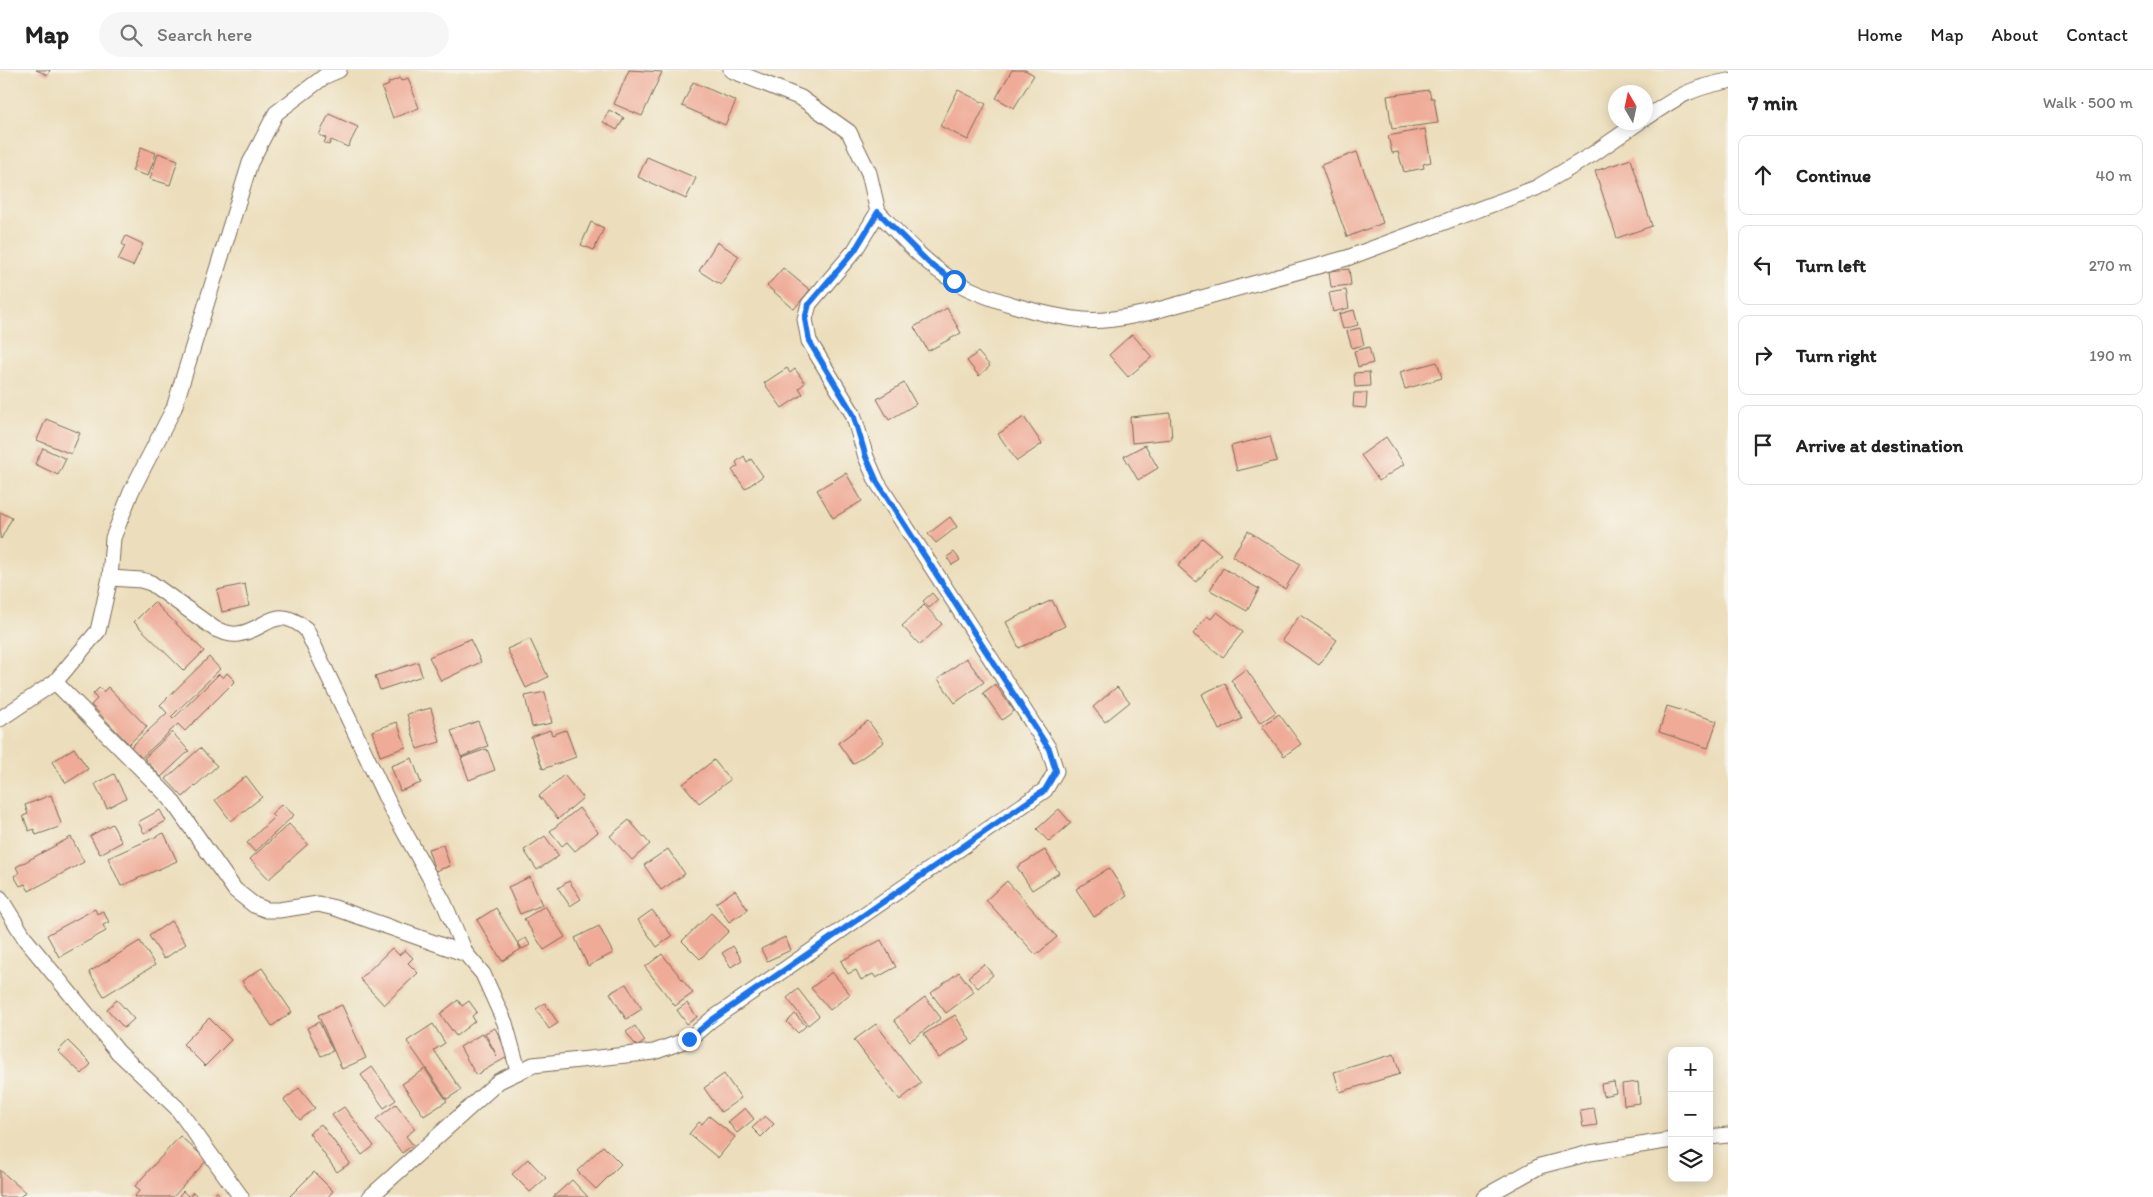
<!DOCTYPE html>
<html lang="en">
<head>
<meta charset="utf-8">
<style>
	body { margin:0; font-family:Itim,sans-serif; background:#f6f6f6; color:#222 }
	.controls { position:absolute; right:15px; bottom:15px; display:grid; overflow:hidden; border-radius:10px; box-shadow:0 2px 12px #0003 }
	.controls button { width:45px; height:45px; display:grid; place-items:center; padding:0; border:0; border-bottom:1px solid #e0e0e0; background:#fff; color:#222; font:25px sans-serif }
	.compass { position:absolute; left:1608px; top:15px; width:45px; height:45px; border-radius:50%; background:#fff; box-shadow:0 2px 12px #0003; rotate:351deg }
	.stop { position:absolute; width:15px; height:15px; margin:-11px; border:4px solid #1a73e8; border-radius:50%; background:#fff }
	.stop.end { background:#1a73e8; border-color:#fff; box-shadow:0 1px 5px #0008 }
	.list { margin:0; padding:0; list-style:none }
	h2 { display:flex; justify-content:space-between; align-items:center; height:65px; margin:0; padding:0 20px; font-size:21px }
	h2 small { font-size:16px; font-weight:400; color:#767676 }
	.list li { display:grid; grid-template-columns:32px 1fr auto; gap:15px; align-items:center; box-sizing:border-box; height:80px; margin:0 10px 10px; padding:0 10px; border:1px solid #e0e0e0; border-radius:10px }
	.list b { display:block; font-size:19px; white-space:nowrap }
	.list em { font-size:16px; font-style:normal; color:#767676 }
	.icon { flex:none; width:28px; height:28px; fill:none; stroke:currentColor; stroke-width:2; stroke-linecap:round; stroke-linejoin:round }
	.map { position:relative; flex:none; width:1728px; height:1127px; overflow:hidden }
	header { display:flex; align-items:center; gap:30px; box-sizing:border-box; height:70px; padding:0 25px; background:#fff; border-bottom:1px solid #e0e0e0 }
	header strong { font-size:24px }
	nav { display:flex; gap:28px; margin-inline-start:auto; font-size:18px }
	.search { width:350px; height:45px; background:#f6f6f6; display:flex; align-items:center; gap:12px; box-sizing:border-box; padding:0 18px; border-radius:28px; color:#767676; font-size:19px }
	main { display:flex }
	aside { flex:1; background:#fff }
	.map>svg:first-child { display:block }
	.building { fill:#efab98 }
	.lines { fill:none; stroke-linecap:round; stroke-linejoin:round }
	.street-casing { stroke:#796955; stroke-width:17 }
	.street { stroke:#fff; stroke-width:15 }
	.route { stroke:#1a73e8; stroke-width:6 }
</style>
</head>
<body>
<header>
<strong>Map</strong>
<div class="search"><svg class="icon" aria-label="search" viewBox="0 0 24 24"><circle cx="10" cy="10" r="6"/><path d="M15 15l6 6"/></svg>Search here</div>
<nav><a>Home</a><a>Map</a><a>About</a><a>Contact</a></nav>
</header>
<main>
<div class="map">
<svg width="1728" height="1127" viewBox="0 0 1728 1127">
	<rect width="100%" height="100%" fill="#f7f3e8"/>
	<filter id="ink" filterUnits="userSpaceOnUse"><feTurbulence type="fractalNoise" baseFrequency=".02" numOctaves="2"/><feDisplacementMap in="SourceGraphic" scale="10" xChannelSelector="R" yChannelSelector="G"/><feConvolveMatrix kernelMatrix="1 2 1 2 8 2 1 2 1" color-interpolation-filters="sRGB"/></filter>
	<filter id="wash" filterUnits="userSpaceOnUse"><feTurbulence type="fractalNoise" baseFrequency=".0096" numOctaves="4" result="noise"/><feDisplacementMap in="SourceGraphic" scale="20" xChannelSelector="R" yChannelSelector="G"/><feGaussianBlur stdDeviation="1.12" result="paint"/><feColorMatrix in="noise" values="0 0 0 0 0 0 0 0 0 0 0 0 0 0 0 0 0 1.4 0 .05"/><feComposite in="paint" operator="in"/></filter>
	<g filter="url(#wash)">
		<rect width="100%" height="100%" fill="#ecdebc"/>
		<g id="blocks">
			<g class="building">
				<path d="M36,0H50L48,5Z"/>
				<path d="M629,0L662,2L642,46L614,34Z"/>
				<path d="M1012,0H1025L1034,5L1014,38L996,28Z"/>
				<path d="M400,8L401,11L408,8L419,38L393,48L382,18L389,15L388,13Z"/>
				<path d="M693,12L736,31L725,55L682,36Z"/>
				<path d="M958,20L986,34L968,70L940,56Z"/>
				<path d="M1429,20L1431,28H1434L1438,53L1392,59L1387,26Z"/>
				<path d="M609,40L624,48L617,60L603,52Z"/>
				<path d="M329,44L358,57L348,77L331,70L329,75L324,73L326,68L319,65Z"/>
				<path d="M1425,59L1431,92L1423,94L1424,98L1404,102L1398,82L1392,83L1388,66Z"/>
				<path d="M141,77L156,83L148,106L132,101Z"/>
				<path d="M1357,82L1383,153L1347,167L1321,95Z"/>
				<path d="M158,83L178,90L170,115L150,109Z"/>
				<path d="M647,87L696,108L686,129L638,107Z"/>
				<path d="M1631,89L1652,156L1617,168L1595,101Z"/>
				<path d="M591,152L604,158L594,180L581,175Z"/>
				<path d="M126,166L143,174L133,196L118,190L125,176L122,174Z"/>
				<path d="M717,172L739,186L721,215L699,201Z"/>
				<path d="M783,198L810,220L794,239L767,216Z"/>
				<path d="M1349,199L1351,215L1331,217L1329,201Z"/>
				<path d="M1346,220L1349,238L1333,242L1329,223Z"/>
				<path d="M947,238L961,263L928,281L914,257Z"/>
				<path d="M1354,240L1358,255L1343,259L1339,244Z"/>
				<path d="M1360,258L1364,275L1352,278L1347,261Z"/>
				<path d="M1132,264L1152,287L1128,307L1109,285Z"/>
				<path d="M1369,277L1373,293L1358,297L1354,281Z"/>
				<path d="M978,282L990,296L979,306L967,291Z"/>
				<path d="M1437,292L1442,308L1405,319L1400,302Z"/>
				<path d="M787,298L790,303L795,299L805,313L799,318L803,324L782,338L764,313Z"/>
				<path d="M1369,302L1370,316L1355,317L1354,303Z"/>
				<path d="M904,313L916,334L889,350L877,329Z"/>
				<path d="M1354,323H1367L1366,338L1353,337Z"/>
				<path d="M1170,343L1172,369L1132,373L1130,347Z"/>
				<path d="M1024,347L1042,374L1017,391L998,364Z"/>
				<path d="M46,349L80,363L71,384L37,370Z"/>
				<path d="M1270,366L1277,391L1237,401L1231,376Z"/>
				<path d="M1386,367L1404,394L1379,411L1361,385Z"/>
				<path d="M1145,375L1158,398L1138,410L1124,386Z"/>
				<path d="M43,378L66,389L58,405L35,394Z"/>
				<path d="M744,386L747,392L751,389L763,406L745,419L732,400L738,396L736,392Z"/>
				<path d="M846,403L862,431L833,448L817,420Z"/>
				<path d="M0,442L12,448L1,469L0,468Z"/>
				<path d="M950,447L957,457L936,473L928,464Z"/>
				<path d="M1248,461L1300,494L1285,519L1232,486Z"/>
				<path d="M1202,468L1221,484L1196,512L1178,496Z"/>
				<path d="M954,482L960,490L952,495L947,487Z"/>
				<path d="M1223,498L1259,519L1247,541L1210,520Z"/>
				<path d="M245,514L249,536L222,542L217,520Z"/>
				<path d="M932,523L938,530L929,538L923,531Z"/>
				<path d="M1052,530L1065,556L1019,578L1006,552Z"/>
				<path d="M154,532L204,581L184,601L134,552Z"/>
				<path d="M924,535L942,554L920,575L902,556Z"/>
				<path d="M1217,542L1243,562L1223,587L1193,564L1207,546L1211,549Z"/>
				<path d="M1300,545L1337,570L1319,595L1282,570Z"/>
				<path d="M470,569L481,592L441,611L429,587Z"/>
				<path d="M530,569L548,607L526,618L507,579Z"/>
				<path d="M209,587L220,599L171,647L173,649L219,604L223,608L227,603L235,611L185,661L178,654L141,688L131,677L167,643L160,635Z"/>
				<path d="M966,588L984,612L955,633L938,609Z"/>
				<path d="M418,592L422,606L380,620L375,606Z"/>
				<path d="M1246,599L1276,642L1260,653L1231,610Z"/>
				<path d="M1225,613L1242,649L1219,660L1202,624Z"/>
				<path d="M995,614L1014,641L1002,650L983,623Z"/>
				<path d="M108,617L147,657L129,674L91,635L97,629L93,624L99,618L103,622Z"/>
				<path d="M1117,617L1130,632L1105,652L1093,637Z"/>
				<path d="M545,622L552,653L532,657L525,626Z"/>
				<path d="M1667,636L1717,651L1708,678L1659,662Z"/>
				<path d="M431,638L440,672L417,679L407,644Z"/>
				<path d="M1279,644L1301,674L1284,686L1262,656Z"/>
				<path d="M478,651L488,676L461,687L451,661Z"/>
				<path d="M868,651L884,672L853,694L838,673Z"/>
				<path d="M397,652L406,677L380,686L372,661Z"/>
				<path d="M550,660L552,665L566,660L576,687L543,699L531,667Z"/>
				<path d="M172,662L189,681L161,707L144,688Z"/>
				<path d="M74,678L88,699L66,713L52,692Z"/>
				<path d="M200,678L217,696L183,727L166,709Z"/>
				<path d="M487,679L495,700L469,710L461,688Z"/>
				<path d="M412,688L421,713L400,721L391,696Z"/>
				<path d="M714,690L730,710L699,733L683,714Z"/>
				<path d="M114,704L126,728L107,738L95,714Z"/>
				<path d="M564,705L583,728L558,749L539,726Z"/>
				<path d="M246,706L262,727L231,751L215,730Z"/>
				<path d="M51,725L62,756L36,765L34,759L29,761L23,746L28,744L25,735Z"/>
				<path d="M282,734L294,745L255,782L247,773L274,747L271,744Z"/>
				<path d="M579,738L598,762L575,781L567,772L562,776L550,761Z"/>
				<path d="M1059,739L1071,753L1049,772L1037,759Z"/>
				<path d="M160,740L166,751L144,763L138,752Z"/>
				<path d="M629,750L650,774L632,790L610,766Z"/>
				<path d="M112,754L122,772L100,784L90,766Z"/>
				<path d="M289,754L308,774L269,809L250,789Z"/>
				<path d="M164,763L177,791L121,816L108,788Z"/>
				<path d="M545,766L559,786L537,800L524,780Z"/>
				<path d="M71,767L84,792L29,821L25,814L20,816L14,806L19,803L16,797Z"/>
				<path d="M443,775L450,796L435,801L428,779Z"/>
				<path d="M668,779L685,804L661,820L644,795Z"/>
				<path d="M1045,780L1059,803L1032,820L1017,797Z"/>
				<path d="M1109,798L1127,826L1094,847L1076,819Z"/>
				<path d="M530,807L542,835L520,844L508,817Z"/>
				<path d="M569,811L581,829L570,836L558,818Z"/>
				<path d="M1007,811L1057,867L1036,885L986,830Z"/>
				<path d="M735,820L748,840L729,852L716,833Z"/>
				<path d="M545,836L565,867L544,880L524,849Z"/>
				<path d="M496,838L521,879L502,891L477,850Z"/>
				<path d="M95,839L97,844L103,841L109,852L103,855L106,861L59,887L47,865Z"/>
				<path d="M652,840L672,866L657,877L638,850Z"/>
				<path d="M711,843L729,861L700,889L682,871Z"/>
				<path d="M171,851L186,874L164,889L149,866Z"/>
				<path d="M599,856L613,883L588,896L575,868Z"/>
				<path d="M785,867L791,880L767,891L761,879Z"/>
				<path d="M526,868L530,875L522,879L518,872Z"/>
				<path d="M881,870L896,897L876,908L873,904L861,910L856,900L848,904L841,891Z"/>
				<path d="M140,871L155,895L104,926L89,902Z"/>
				<path d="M733,876L742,890L731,897L722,883Z"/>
				<path d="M392,878L399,885L405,880L413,888L408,893L418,903L384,935L360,909Z"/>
				<path d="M662,884L693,923L675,936L645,897Z"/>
				<path d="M984,894L993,905L978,918L968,907Z"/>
				<path d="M262,898L292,942L272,956L242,911Z"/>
				<path d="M832,902L850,924L830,940L811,918Z"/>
				<path d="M959,902L974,922L946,943L931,923Z"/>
				<path d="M626,914L642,939L626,949L610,923Z"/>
				<path d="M798,919L819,946L808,955L787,928Z"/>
				<path d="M925,927L941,948L910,971L894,950Z"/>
				<path d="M117,930L134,949L124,958L107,939Z"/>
				<path d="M458,930L462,936L469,931L477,942L472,946L475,951L456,966L440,944Z"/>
				<path d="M545,933L558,953L549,959L536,939Z"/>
				<path d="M687,933L697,947L687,954L677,940Z"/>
				<path d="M342,935L366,988L342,999L318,945Z"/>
				<path d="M795,944L806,956L798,963L787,952Z"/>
				<path d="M955,945L970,970L939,988L924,964Z"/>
				<path d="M209,948L231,970L205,996L183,974Z"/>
				<path d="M319,952L333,981L321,986L307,958Z"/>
				<path d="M433,954L445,973L434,980L461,1020L447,1029L407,971Z"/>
				<path d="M876,954L921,1013L900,1030L854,970Z"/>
				<path d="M635,956L645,971L637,977L626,962Z"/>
				<path d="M495,958L509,986L476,1005L460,977L483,963L497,986L485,963Z"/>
				<path d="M68,971L91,994L82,1004L58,981Z"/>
				<path d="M1394,984L1400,1004L1340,1022L1334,1002Z"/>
				<path d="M372,997L396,1030L384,1038L361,1005Z"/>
				<path d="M425,999L447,1031L424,1046L402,1014Z"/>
				<path d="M724,1004L741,1028L721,1042L704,1018Z"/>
				<path d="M1614,1012L1616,1023L1603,1026L1601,1014Z"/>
				<path d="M1638,1012L1640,1033L1624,1035L1622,1014Z"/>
				<path d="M299,1018L315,1038L300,1050L284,1030Z"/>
				<path d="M396,1034L415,1059L406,1066L413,1075L402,1083L376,1049Z"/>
				<path d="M344,1037L374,1076L362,1085L332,1045Z"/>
				<path d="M745,1038L754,1049L737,1063L728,1052Z"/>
				<path d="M1594,1038L1597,1055L1583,1057L1580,1040Z"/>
				<path d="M709,1046L735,1067L718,1088L689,1064L699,1052L702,1054Z"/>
				<path d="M765,1046L774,1054L761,1067L752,1058Z"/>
				<path d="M321,1054L350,1093L337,1102L309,1063Z"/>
				<path d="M180,1066L207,1090L173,1127H134L140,1120L135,1116Z"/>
				<path d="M603,1076L621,1094L596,1119L577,1101Z"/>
				<path d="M528,1089L546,1108L530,1122L512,1104Z"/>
				<path d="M0,1100L25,1122L20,1127H0Z"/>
				<path d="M314,1102L333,1121L328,1127H289Z"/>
				<path d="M572,1110L588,1127H553Z"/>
				<path d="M183,1121L189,1127L193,1122L198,1127H178Z"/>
				<path d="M217,1122L222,1127H211Z"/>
			</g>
		</g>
	</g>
	<g filter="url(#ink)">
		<use href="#blocks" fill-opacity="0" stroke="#796955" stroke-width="1"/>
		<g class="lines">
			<defs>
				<g id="street">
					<path d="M1646,48C1677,27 1690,18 1728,11"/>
					<path d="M878,142C901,166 925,194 954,211C987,230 1045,246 1083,250C1104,252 1126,247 1147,243L1347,188L1536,118L1593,84L1639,52"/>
					<path d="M110,508L141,510L151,513L215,559C223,562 230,565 238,564C267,560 274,533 306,559L390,736L444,833L466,884"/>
					<path d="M55,612L170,728L235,820L254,835L267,840H279L318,834L335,838L466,884L483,904L505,953L518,1000"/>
					<path d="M0,649L55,612L98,561L110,508L113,468L131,422L174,338L250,93L276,43L325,6L339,0"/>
					<path d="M0,828L26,870L118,982L177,1038L241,1127"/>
					<path d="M1709,1067L1728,1065"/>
					<path d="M370,1127L499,1011L533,995L654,982L689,969L711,950L1045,720L1056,701L1049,679L877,412L866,387L853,344L809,271L805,249L809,234L855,180L878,142L869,103L849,62L801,28L731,0"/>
					<path d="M1484,1127L1540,1096L1590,1083L1672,1070"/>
				</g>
			</defs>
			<use href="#street" class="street-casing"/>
			<use href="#street" class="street"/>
		</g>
	</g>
	<g class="lines" filter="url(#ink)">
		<path class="route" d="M689,969L712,950L1045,720L1056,701L1049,679L877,412L866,387L853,344L809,271L805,249L809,234L855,180L878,142L929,193L954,211"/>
	</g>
</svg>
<div class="controls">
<button>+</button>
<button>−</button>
<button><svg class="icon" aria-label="layers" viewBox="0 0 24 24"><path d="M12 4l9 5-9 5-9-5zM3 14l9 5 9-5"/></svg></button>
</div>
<svg class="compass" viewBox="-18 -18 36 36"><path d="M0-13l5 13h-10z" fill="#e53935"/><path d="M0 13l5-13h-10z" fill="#767676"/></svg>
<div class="stop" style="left:954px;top:211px"></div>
<div class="stop end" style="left:689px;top:969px"></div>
</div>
<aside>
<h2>7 min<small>Walk · 500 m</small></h2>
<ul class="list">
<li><svg class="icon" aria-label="ahead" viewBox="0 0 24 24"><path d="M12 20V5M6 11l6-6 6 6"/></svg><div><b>Continue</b></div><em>40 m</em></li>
<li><svg class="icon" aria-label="left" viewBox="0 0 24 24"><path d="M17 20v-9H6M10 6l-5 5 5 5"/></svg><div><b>Turn left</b></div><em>270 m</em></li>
<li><svg class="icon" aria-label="right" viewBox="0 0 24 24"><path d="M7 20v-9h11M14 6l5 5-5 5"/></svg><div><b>Turn right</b></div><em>190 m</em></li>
<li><svg class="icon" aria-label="arrive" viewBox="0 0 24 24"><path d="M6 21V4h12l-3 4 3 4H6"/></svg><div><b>Arrive at destination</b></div></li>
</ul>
</aside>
</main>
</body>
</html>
